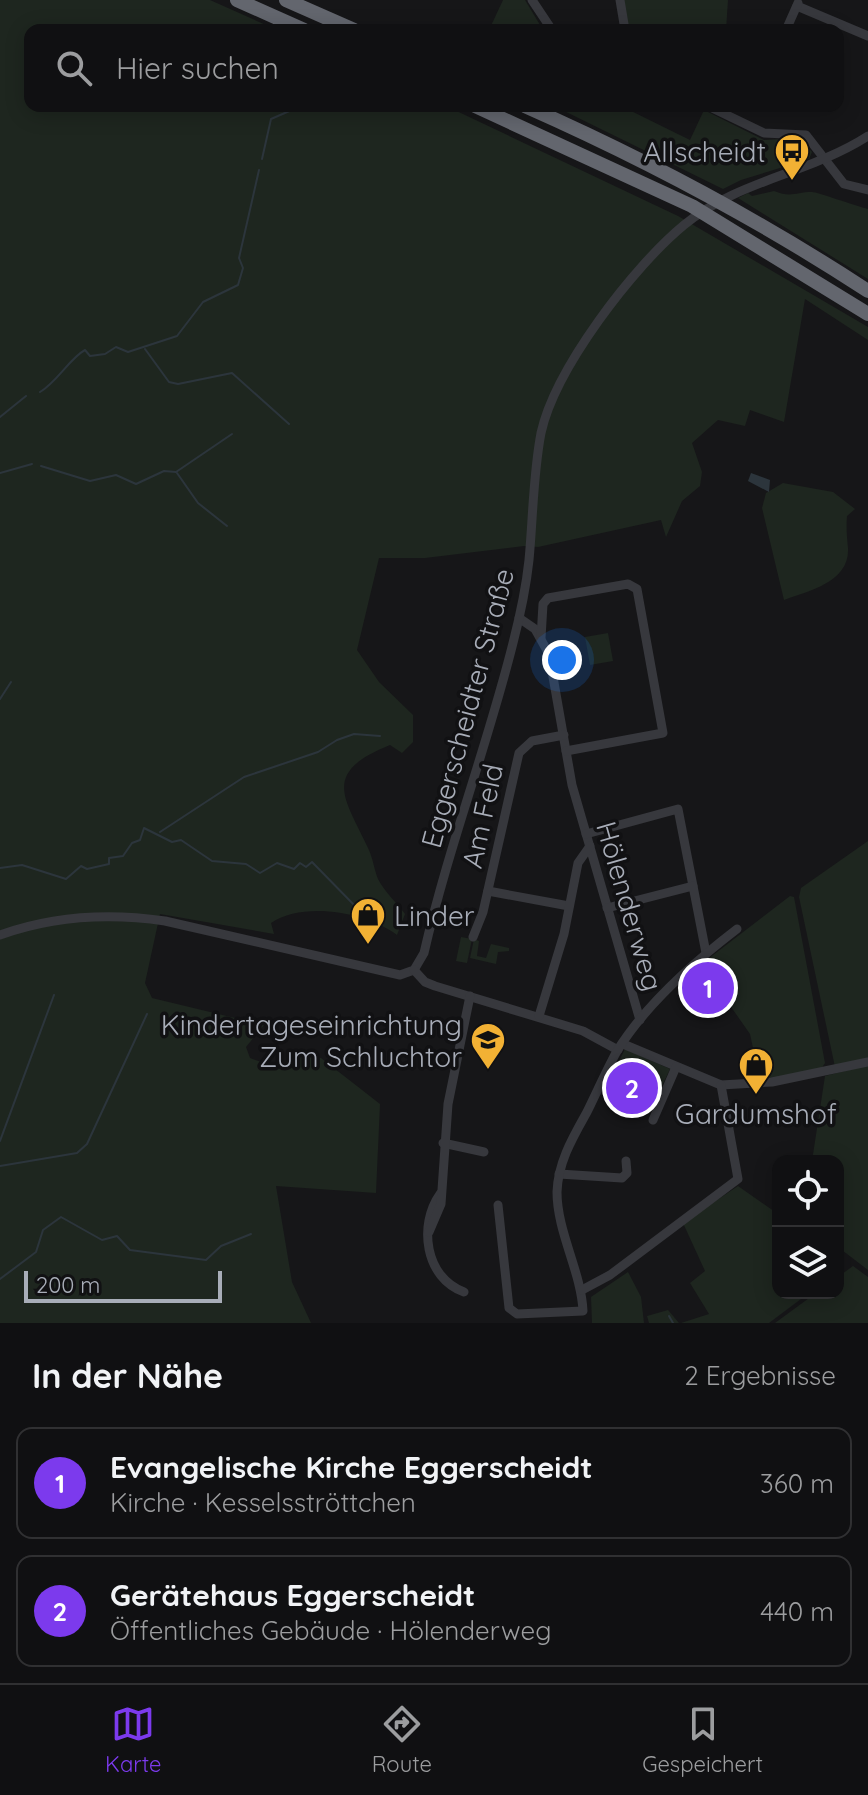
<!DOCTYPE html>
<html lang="de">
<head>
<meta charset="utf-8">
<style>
	body { margin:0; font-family:Quicksand,sans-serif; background:#1e1e20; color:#f1f3f6 }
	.controls { position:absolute; right:24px; bottom:24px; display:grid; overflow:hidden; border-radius:16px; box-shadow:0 4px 20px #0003 }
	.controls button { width:72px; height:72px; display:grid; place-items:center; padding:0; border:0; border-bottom:2px solid #303032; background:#101012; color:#f1f3f6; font:40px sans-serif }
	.scale { position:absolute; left:24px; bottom:20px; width:198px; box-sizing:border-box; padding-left:8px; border:4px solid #a8adb8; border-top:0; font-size:22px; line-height:28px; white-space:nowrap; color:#a8adb8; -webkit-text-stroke:6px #111113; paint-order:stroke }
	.you { position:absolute; left:562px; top:660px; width:28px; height:28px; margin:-20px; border:6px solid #fff; border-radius:50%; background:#1a73e8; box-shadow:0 0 0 12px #1a73e833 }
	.badge { display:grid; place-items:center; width:52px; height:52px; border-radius:50%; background:#7c3aed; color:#fff; font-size:26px; font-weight:700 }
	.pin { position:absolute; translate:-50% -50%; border:4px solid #fff; box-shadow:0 2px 8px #0006 }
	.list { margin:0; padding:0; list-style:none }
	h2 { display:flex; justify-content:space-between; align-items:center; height:104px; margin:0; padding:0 32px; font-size:34px }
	h2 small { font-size:26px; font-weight:400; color:#9c9d9f }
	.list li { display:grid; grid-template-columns:52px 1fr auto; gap:24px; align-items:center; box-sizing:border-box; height:112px; margin:0 16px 16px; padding:0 16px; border:2px solid #303032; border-radius:16px }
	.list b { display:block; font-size:30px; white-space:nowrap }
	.list p { margin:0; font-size:26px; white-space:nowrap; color:#9c9d9f }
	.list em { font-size:26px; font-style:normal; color:#9c9d9f }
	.icon { flex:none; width:44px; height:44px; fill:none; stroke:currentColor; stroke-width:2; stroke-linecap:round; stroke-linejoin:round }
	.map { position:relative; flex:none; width:868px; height:1323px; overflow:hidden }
	.search { position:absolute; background:#101012; box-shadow:0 4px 20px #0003; left:24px; right:24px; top:24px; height:88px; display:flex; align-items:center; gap:20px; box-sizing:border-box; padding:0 28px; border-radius:16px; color:#9c9d9f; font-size:30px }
	.sheet { height:360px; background:#101012 }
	nav { display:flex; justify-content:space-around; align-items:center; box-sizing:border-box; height:112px; border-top:2px solid #303032; background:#101012; font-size:22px; color:#9c9d9f }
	nav a { display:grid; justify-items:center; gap:4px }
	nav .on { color:#7c3aed }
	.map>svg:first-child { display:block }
	.green { fill:#1e261f }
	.water { fill:#2c353c }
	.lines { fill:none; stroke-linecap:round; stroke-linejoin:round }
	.stream { stroke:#2c353c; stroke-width:2 }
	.minor { stroke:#37383d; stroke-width:9 }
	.highway { stroke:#63666e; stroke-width:14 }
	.labels { text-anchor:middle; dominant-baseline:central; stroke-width:7; stroke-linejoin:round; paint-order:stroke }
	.poi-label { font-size:28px; fill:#a8adb8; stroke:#111113; text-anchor:end }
	.street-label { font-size:28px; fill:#a8adb8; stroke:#111113 }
</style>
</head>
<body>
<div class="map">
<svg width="868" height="1323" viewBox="0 0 868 1323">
	<rect width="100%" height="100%" fill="#161618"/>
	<g class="green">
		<path d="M0,0H210L277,30H30V106H446L678,216L868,327V340L805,299L784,422L750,410L745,426L718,420L692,443L702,472L700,486L682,501L666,537L661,520L538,547L524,546L425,558H379L357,650L379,682L413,715V742L402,753L390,745C320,773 345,798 368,848C373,858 374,869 378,879C384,891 397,903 405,914L397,935C366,912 304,901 271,923L274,934L160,914L145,983L152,998L264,1025L246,1047L250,1058L281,1069L294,1051L321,1058L380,1104L376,1193L276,1186L292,1282L311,1323H0Z"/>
		<path d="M503,0H525L543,30H489Z"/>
		<path d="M624,0H728L726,30L629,29Z"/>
		<path d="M554,106H621L690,140L704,110L764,140L799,138L812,152L809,159L741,180L723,189Z"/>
		<path d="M774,191C791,198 796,192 812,192C817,192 856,206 868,209V279L738,198L748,193L752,196Z"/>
		<path d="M783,483L833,492L855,509L847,516C846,528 847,537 848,548C850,582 809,591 784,600L762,508L766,493Z"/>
		<path d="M608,633L613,661L590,665L585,637Z"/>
		<path d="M868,841V1058L835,1067L799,897L801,888Z"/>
		<path d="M790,896L794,897L825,1063L821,1069L760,1081L750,1034L729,1004L733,993L708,959Z"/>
		<path d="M461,937L472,939L467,963L456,961Z"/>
		<path d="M474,939L479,941L477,956L486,958L491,944L509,948V951L498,952L496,964L470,958Z"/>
		<path d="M625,1049L670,1069L657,1096L613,1073Z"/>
		<path d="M868,1065V1270L838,1247V1161H812L825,1076Z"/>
		<path d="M738,1186L778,1214V1293H809L769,1323H681L709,1314L690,1283L705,1271L683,1223Z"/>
		<path d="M853,1266L868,1277V1323H775L816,1293H838V1277Z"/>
		<path d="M628,1272L641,1297L644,1323H592L591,1297Z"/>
		<path d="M668,1310L679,1323H649L647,1316Z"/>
	</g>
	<path class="water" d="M751,473L770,480L769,492L748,481Z"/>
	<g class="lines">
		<g class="stream">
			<path d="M262,159L271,119L301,106"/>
			<path d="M145,349L169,382L178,384L232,373L289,424"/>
			<path d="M40,392C57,382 70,358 85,350L90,356L105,354L116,347L128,352L177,336L203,302L238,285L243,268L239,258L259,170"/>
			<path d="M0,417L26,396"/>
			<path d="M41,466L90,481L116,475L136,484L164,471L176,472L232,434"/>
			<path d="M0,473L32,464"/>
			<path d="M177,473L198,503L227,526"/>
			<path d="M0,699L11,682"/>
			<path d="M160,832L244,777L318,752L337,740L354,734L380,736"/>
			<path d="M0,868L22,865L66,879L81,866L87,869L109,864V858L123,856L132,843L140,840L144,828L172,842L181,840L212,861L246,864L260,873L277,863L294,869L300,863L306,867L312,862L360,911L379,915"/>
			<path d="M0,1141L54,995"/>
			<path d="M0,1166L77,1153L87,1144L147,1014"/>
			<path d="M0,1279L36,1252L43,1230L61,1217L102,1240L117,1236L130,1250L206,1260L221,1246L251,1234"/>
			<path d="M669,1316L673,1323"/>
		</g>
		<g class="minor">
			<path d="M532,0L552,30"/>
			<path d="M620,0L625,30"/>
			<path d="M797,6L868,36"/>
			<path d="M786,30L798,3"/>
			<path d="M708,106L764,133L806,135L844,184L868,190"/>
			<path d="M519,618L535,629L549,654L572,785L640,1020"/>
			<path d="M541,638L543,604L548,598L628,584L637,589L663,733L566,751"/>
			<path d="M586,834L678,809L693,886"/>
			<path d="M488,891L569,906"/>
			<path d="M607,908L693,886L706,953"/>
			<path d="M0,935C53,916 110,913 165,921L400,975L414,970L424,953C448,848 487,747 513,643C520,616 526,588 529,560C533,518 533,475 541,433C555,369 633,267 684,225C738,180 809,174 868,136"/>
			<path d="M473,937L483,912L519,753L532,741L564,735"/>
			<path d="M414,970L425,982L435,986L583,1031L618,1050"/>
			<path d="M539,1016L564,934L578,863L590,846"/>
			<path d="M623,1044L721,1085L772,1082L868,1062"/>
			<path d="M653,1120L676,1067"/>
			<path d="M443,1143L484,1152"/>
			<path d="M559,1174L622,1178L627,1173L626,1161"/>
			<path d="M440,1194C418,1225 425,1278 464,1292"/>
			<path d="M498,1205L509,1308L517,1314L583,1311C581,1271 557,1232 557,1192C558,1162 573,1137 587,1112C597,1092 606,1071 617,1051C646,1004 694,962 737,929"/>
			<path d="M429,1232L441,1204L448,1104L470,996"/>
			<path d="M582,1290L610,1275L738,1179L721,1085"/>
		</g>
		<g class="highway">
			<path d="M237,0L304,30"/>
			<path d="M286,0L354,30"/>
			<path d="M475,106L692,206L868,314"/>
			<path d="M525,106C645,159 758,219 868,291"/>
		</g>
	</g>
	<defs>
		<symbol id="bus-pin" viewBox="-11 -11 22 30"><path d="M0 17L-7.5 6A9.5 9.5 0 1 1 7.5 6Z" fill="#f2b134" stroke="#111113"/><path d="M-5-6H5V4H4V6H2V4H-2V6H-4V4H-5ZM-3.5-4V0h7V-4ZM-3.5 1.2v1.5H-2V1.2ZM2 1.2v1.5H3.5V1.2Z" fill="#111"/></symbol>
		<symbol id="shop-pin" viewBox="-11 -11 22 30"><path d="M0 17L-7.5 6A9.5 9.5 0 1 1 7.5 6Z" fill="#f2b134" stroke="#111113"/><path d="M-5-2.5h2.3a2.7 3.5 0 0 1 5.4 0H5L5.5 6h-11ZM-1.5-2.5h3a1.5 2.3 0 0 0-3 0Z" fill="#111"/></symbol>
		<symbol id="school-pin" viewBox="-11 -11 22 30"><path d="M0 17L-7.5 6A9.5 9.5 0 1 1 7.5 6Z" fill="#f2b134" stroke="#111113"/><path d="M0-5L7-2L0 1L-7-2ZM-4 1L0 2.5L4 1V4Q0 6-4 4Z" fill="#111"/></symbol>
	</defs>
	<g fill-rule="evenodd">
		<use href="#bus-pin" x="772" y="131" width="40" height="54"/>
		<use href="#shop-pin" x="348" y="895" width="40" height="54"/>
		<use href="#school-pin" x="468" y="1020" width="40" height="54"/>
		<use href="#shop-pin" x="736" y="1045" width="40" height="54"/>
	</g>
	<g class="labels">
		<g class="poi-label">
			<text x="766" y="151">Allscheidt</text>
			<text x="394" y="915" text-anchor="start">Linder</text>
			<text x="462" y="1024">Kindertageseinrichtung<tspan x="462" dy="32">Zum Schluchtor</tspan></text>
			<text x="756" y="1113" text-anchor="middle">Gardumshof</text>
		</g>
		<g class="street-label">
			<text transform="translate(467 708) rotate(-75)">Eggerscheidter Straße</text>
			<text transform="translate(482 816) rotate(-78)">Am Feld</text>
			<text transform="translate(630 906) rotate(74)">Hölenderweg</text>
		</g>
	</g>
</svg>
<div class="controls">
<button><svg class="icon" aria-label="locate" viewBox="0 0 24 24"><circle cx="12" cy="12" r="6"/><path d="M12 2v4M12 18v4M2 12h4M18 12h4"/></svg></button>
<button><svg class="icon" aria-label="layers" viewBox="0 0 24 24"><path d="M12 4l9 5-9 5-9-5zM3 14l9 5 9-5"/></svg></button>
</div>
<div class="scale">200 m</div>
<div class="you"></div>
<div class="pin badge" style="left:708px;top:988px">1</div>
<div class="pin badge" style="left:632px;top:1088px">2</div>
<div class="search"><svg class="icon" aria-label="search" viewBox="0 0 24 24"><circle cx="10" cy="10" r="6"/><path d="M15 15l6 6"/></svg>Hier suchen</div>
</div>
<section class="sheet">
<h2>In der Nähe<small>2 Ergebnisse</small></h2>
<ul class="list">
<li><span class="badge">1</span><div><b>Evangelische Kirche Eggerscheidt</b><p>Kirche · Kesselsströttchen</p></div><em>360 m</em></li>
<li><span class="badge">2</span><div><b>Gerätehaus Eggerscheidt</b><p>Öffentliches Gebäude · Hölenderweg</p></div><em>440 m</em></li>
</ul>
</section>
<nav>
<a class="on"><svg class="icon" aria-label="map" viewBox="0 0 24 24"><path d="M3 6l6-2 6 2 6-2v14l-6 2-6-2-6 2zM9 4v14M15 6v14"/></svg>Karte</a>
<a><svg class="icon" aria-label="directions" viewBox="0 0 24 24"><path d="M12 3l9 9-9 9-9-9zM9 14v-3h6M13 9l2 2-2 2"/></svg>Route</a>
<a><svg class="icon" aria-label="saved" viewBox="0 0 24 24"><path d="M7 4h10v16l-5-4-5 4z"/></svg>Gespeichert</a>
</nav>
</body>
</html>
